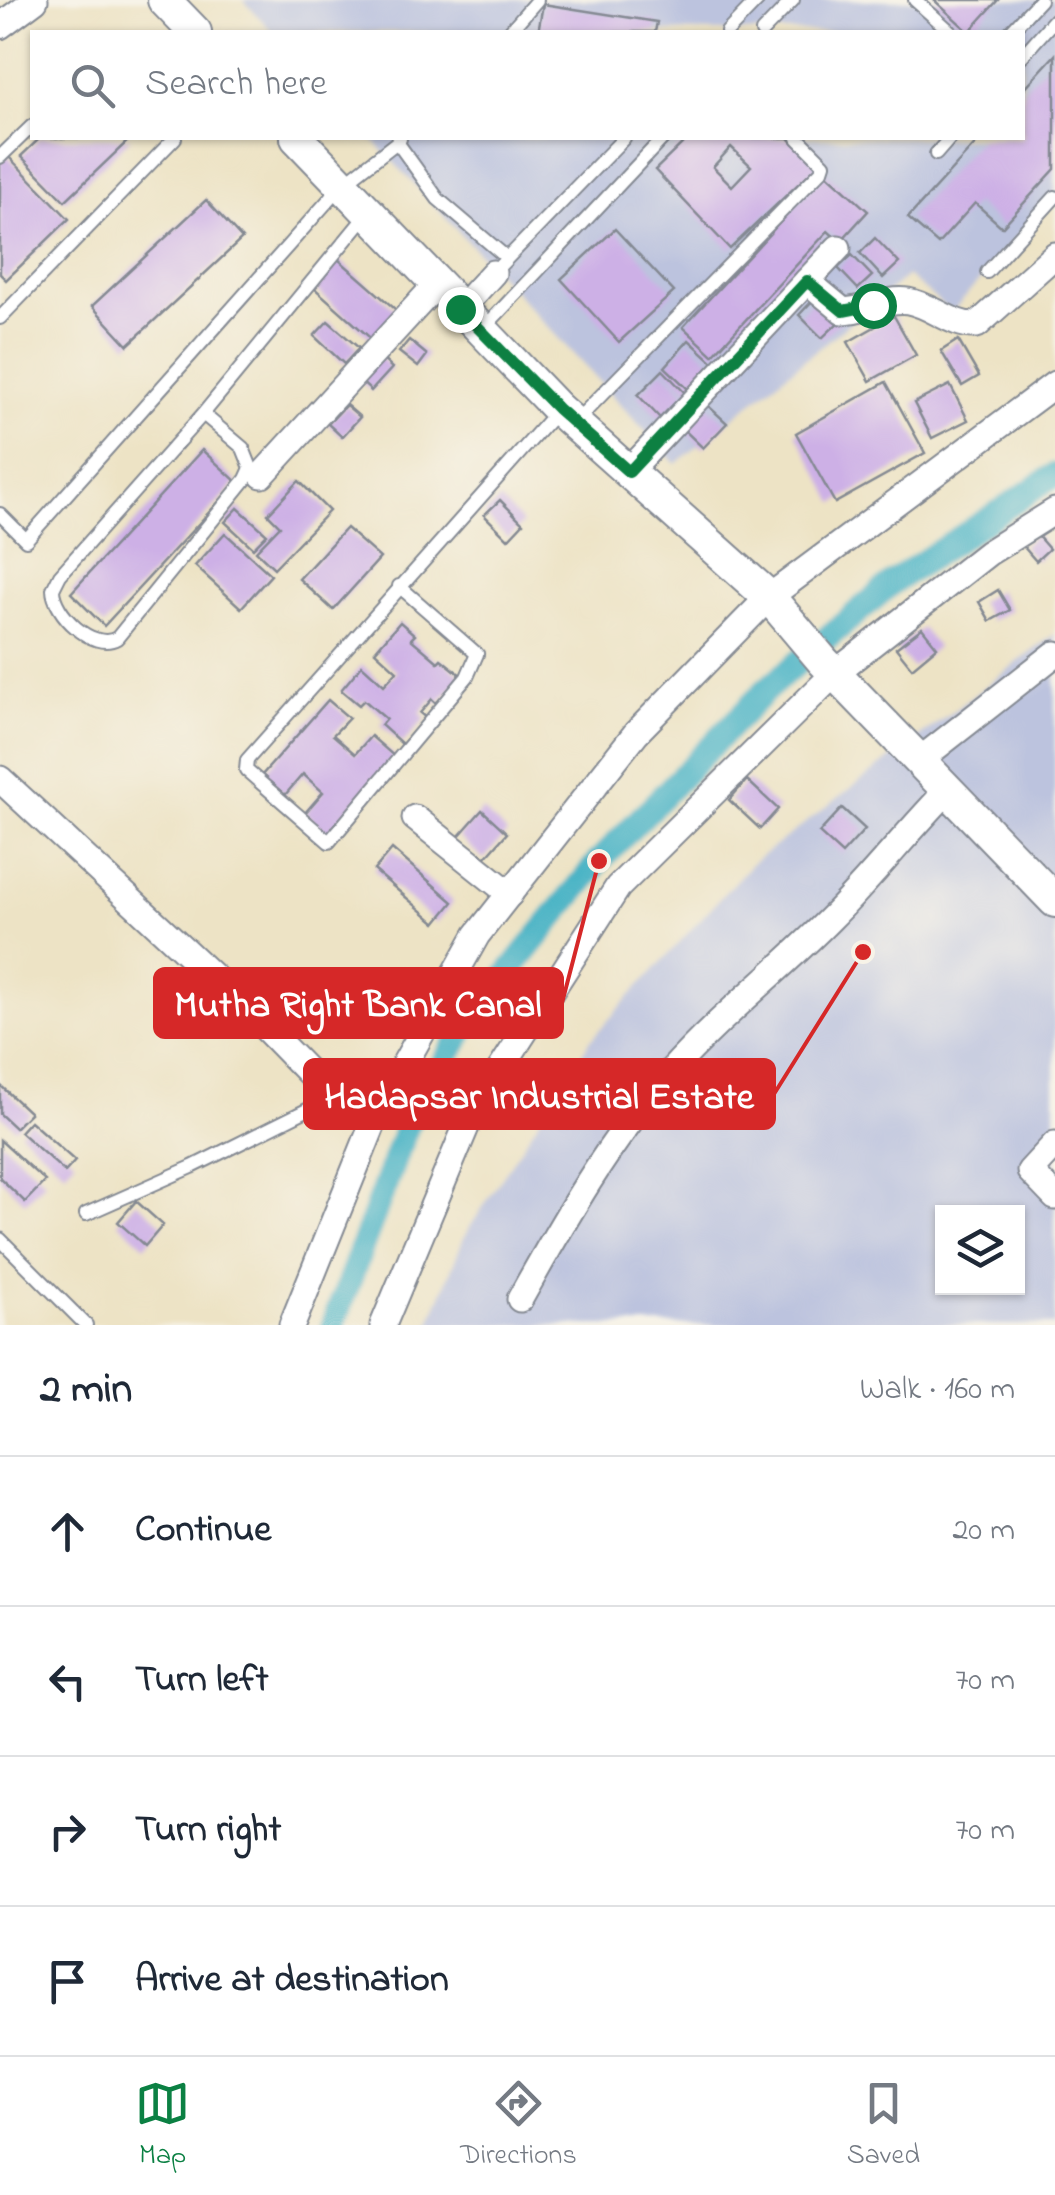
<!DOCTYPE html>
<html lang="en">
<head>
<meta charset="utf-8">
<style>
	body { margin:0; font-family:"Indie Flower",sans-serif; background:#f2f2f3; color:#1f2937 }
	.controls { position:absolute; right:30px; bottom:30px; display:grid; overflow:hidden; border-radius:0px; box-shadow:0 2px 8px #0004 }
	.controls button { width:90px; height:90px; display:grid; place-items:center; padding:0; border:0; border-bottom:2px solid #e0e1e3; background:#fff; color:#1f2937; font:50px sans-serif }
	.stop { position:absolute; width:30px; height:30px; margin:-22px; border:8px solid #0b8043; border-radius:50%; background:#fff }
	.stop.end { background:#0b8043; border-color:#fff; box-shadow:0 2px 10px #0008 }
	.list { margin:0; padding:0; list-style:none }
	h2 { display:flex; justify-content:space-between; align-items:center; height:130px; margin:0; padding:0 40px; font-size:42px }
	h2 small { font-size:32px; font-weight:400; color:#747a83 }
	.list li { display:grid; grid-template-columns:65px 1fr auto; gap:30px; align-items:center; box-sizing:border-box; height:150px; padding:0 40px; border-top:2px solid #e0e1e3 }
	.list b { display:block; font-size:38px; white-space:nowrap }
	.list em { font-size:32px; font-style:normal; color:#747a83 }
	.icon { flex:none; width:55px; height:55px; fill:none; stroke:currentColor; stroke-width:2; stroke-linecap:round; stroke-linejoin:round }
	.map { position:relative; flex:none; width:1055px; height:1325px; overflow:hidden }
	.search { position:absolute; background:#fff; box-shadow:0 2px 8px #0004; left:30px; right:30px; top:30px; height:110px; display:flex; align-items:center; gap:25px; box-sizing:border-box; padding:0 35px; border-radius:0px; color:#747a83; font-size:38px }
	.sheet { height:730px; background:#fff }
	nav { display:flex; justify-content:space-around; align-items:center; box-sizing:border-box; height:140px; border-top:2px solid #e0e1e3; background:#fff; font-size:28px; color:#747a83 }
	nav a { display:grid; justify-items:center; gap:5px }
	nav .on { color:#0b8043 }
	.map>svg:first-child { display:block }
	.industrial { fill:#bcc3de; fill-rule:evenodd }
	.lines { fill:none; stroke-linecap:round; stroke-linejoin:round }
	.canal { stroke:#47b2c5; stroke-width:25 }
	.building { fill:#cdb0e6; fill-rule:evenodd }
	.service-casing { stroke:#848992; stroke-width:16 }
	.minor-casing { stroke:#848992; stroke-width:29 }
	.tertiary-casing { stroke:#848992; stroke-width:36 }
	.service { stroke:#fff; stroke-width:12 }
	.minor { stroke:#fff; stroke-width:25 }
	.tertiary { stroke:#fff; stroke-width:32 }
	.route { stroke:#0b8043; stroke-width:12 }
	.leader { fill:none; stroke:#d62828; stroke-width:4 }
	.callout-dot { fill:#d62828; stroke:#f7f3e8; stroke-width:4 }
	.callout { fill:#d62828; stroke:#d62828; stroke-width:4 }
	.callout-label { font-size:38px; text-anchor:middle; font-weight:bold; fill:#fff }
</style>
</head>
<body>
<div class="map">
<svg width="1055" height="1325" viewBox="0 0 1055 1325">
	<rect width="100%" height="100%" fill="#f7f3e8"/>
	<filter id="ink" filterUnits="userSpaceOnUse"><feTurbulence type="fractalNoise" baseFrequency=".01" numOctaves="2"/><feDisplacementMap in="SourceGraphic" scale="20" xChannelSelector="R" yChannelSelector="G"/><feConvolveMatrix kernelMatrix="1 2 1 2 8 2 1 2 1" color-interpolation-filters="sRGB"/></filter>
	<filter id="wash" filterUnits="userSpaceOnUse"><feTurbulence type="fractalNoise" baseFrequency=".0048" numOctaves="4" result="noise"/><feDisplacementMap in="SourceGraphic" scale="40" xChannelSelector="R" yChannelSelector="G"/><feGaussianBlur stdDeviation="2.25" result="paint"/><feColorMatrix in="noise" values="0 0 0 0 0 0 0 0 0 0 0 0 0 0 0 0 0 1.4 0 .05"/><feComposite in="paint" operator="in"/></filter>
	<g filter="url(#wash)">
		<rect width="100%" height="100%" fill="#ede3c5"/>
		<g class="industrial">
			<path d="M243,0H1055V194L952,312L907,276L676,464L371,138H1022V32H273Z"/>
			<path d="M1055,634V1325H429L465,1235L591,1039L751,864ZM942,1212H1018V1288H942Z"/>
		</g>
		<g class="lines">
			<path class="canal" d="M333,1325L411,1115L469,1022L599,861L766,690L893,582L1055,475"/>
		</g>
		<g id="blocks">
			<g class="building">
				<path d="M934,0H998L969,32Z"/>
				<path d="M543,4L657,22L655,32H538Z"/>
				<path d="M1055,55V169L1002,227L975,203L938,244L908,218L981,138H1022V91Z"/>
				<path d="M40,138H131L65,201L21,156Z"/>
				<path d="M688,138H789L817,166L730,249L655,170ZM731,147L751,166L732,186L713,167Z"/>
				<path d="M7,155L69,219L6,280L0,274V162Z"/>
				<path d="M826,173L868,211L840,242L828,231L713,355L683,327Z"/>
				<path d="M206,200L242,239L128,345L92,306Z"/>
				<path d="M615,229L674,292L619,342L561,279Z"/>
				<path d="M875,238L899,263L883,278L860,253Z"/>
				<path d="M852,255L872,276L858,289L838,268Z"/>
				<path d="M338,259L402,315L377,344L313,287Z"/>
				<path d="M816,297L840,321L822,338L799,315Z"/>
				<path d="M894,316L916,355L870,381L848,342Z"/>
				<path d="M328,321L359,348L344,364L314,336Z"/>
				<path d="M409,340L427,355L418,367L399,352Z"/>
				<path d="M689,340L713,362L688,389L665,367Z"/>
				<path d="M958,340L979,376L962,386L941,351Z"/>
				<path d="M377,354L392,368L371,391L356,377Z"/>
				<path d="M663,370L685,393L660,418L638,395Z"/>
				<path d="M886,382L925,453L835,503L796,433Z"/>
				<path d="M950,385L968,420L932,438L914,403Z"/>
				<path d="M704,402L727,423L703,448L680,426Z"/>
				<path d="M346,405L360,417L342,437L328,424Z"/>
				<path d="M202,450L237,482L104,626L71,593Z"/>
				<path d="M299,481L329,511L274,568L256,551L280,526L268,514Z"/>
				<path d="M500,500L523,523L508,539L484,515Z"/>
				<path d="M238,508L267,534L253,548L225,522Z"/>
				<path d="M346,528L380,558L333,610L299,579Z"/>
				<path d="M225,533L271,575L241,608L195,566Z"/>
				<path d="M1036,534L1049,549L1036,561L1023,546Z"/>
				<path d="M998,590L1010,610L990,621L979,602Z"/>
				<path d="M400,622L415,635L411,639L438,662L441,659L462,676L437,704L432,699L420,713L426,718L402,744L381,725L386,719L364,700L359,705L341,690L362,665L384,685L397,671L375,651Z"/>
				<path d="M922,628L937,647L912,668L896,648Z"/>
				<path d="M328,700L349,718L333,735L355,754L371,736L395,757L328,834L305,813L323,792L303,774L285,795L262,775Z"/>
				<path d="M747,780L778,809L760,829L729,800Z"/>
				<path d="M842,808L865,829L842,854L819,833Z"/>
				<path d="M482,810L507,833L484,859L458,837Z"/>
				<path d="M392,849L453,902L436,923L374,870Z"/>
				<path d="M0,1085L30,1113L15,1128L0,1114Z"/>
				<path d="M30,1121L75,1161L65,1172L20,1132Z"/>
				<path d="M0,1140L45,1181L25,1202L0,1178Z"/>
				<path d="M136,1201L163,1225L145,1246L118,1222Z"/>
			</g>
		</g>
	</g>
	<g filter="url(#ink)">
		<use href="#blocks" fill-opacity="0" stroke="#848992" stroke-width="2.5"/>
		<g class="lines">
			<defs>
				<g id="service">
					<path d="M915,0L951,32"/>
					<path d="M509,32L537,0"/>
					<path d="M727,32L758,0"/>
					<path d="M762,32L793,0"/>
					<path d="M1010,32L1040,0"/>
					<path d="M1022,56L1055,19"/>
					<path d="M400,139L397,142L438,199L507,258"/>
					<path d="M936,154L950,138"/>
					<path d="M0,157L32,126"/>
					<path d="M987,272L1055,197"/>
					<path d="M493,273L624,138"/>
					<path d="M0,318L175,138"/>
					<path d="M483,329L663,138"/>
					<path d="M203,414L243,448L251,468L246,479L117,638C93,652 53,613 53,589L60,575L203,414L368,213"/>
					<path d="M576,421L822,170L824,164L798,138"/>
					<path d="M0,514L26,540L343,184L397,142"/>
					<path d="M399,586L477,654L467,677L329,842L246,770L247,760L557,411"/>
					<path d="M86,1214L192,1167L335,1096"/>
					<path d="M0,1239L86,1325"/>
				</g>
				<g id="minor">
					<path d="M0,26L35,0"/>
					<path d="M807,281L843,311C864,310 887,298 908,301C932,305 953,327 977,325L1055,255"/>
					<path d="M460,309L493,273"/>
					<path d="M629,471L838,248"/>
					<path d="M262,475L437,284"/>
					<path d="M921,759L1055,654"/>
					<path d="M0,779L235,997L316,1080L344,1103L366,1110L379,1109"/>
					<path d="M415,818L510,894"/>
					<path d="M1055,1144L1030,1171L1055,1197"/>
					<path d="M520,1299C564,1220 610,1139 671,1071C720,1016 779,971 831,918C872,877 908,831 949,789"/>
					<path d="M292,1325L379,1109L477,935L636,733L769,597L1055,384"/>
					<path d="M383,1325L471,1115L618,887L835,673L988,553L1055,511"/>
				</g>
				<g id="tertiary">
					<path d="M164,0L195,32"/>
					<path d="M297,138L558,409L769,597L823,661L1055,901"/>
				</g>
			</defs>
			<use href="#service" class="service-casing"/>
			<use href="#minor" class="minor-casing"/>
			<use href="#tertiary" class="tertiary-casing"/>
			<use href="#service" class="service"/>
			<use href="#minor" class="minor"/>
			<use href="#tertiary" class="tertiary"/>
		</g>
	</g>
	<g class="lines" filter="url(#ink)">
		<path class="route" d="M460,309L558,409L629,472L807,281L843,311L873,305"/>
	</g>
	<path class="leader" d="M599 861L562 1003M863 952L774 1094"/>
	<g class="callout-dot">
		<circle cx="599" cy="861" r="10"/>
		<circle cx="863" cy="952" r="10"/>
	</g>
	<g class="callout">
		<rect x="155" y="969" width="407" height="68" rx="10"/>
		<rect x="305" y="1060" width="469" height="68" rx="10"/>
	</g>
	<g class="callout-label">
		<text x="358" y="1016">Mutha Right Bank Canal</text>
		<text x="539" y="1108">Hadapsar Industrial Estate</text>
	</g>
</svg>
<div class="controls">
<button><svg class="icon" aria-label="layers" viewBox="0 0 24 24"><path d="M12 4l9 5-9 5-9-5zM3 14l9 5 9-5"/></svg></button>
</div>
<div class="stop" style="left:873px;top:305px"></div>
<div class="stop end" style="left:460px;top:309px"></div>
<div class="search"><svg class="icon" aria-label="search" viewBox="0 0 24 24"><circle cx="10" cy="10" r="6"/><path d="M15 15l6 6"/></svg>Search here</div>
</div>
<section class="sheet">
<h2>2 min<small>Walk · 160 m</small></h2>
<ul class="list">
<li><svg class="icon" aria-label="ahead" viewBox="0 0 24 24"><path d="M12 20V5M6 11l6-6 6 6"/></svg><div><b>Continue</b></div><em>20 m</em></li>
<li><svg class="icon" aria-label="left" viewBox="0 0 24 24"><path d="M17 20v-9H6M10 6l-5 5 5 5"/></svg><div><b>Turn left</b></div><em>70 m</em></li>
<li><svg class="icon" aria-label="right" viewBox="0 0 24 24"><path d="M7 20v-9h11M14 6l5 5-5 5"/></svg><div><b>Turn right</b></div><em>70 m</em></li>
<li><svg class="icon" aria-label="arrive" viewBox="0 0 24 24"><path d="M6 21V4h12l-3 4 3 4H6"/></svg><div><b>Arrive at destination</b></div></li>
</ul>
</section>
<nav>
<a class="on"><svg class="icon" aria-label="map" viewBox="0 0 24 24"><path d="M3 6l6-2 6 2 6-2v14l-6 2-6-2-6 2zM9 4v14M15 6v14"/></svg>Map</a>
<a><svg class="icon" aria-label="directions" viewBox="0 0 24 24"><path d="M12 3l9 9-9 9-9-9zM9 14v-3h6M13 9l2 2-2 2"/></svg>Directions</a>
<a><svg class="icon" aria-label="saved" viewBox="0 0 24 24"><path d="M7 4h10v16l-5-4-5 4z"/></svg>Saved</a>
</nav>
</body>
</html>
